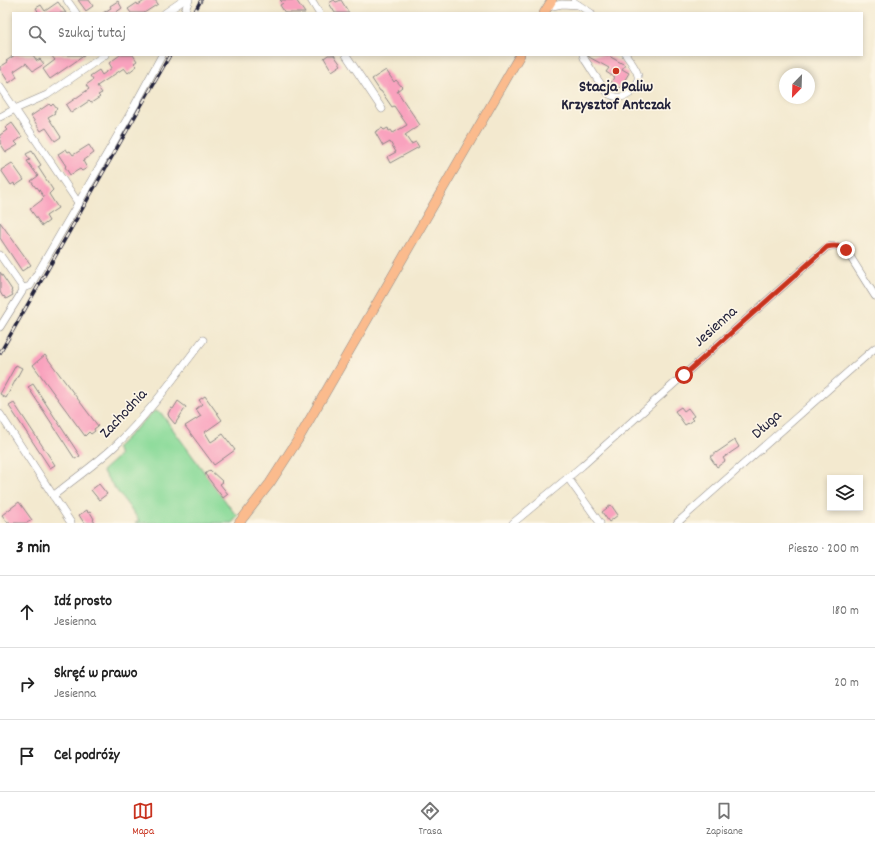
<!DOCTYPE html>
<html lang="pl">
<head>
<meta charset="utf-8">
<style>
	body { margin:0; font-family:Dekko,sans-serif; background:#f2f2f2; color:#222 }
	.controls { position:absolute; right:12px; bottom:12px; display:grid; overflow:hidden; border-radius:0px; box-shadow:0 2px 6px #0003 }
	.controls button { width:36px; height:36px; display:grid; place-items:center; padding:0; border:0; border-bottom:1px solid #e0e0e0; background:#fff; color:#222; font:20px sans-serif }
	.compass { position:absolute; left:779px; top:68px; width:36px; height:36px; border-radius:50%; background:#fff; box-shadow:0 2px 6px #0003; rotate:203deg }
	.stop { position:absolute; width:12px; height:12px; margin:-9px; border:3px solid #c8321e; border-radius:50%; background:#fff }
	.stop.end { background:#c8321e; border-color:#fff; box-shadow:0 1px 4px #0008 }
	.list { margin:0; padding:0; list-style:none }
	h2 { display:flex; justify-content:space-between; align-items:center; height:52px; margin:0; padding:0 16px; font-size:17px }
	h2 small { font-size:13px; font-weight:400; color:#767676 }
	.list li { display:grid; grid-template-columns:26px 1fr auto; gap:12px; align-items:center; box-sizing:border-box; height:72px; padding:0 16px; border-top:1px solid #e0e0e0 }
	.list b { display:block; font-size:15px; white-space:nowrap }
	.list p { margin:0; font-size:13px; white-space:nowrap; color:#767676 }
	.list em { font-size:13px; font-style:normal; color:#767676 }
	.icon { flex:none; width:22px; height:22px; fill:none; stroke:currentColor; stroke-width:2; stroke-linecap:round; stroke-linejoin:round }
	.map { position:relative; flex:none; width:875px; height:523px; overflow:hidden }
	.search { position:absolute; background:#fff; box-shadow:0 2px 6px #0003; left:12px; right:12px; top:12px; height:44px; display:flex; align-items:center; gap:10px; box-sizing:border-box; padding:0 14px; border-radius:0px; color:#767676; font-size:15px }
	.sheet { height:268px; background:#fff }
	nav { display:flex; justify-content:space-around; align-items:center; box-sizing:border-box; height:56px; border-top:1px solid #e0e0e0; background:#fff; font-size:11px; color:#767676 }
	nav a { display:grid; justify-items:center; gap:2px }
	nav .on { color:#c8321e }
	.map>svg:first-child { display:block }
	.green { fill:#8ada99; stroke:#567e6a }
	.building { fill:#f9a2be }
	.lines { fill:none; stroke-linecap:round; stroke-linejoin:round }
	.minor-casing { stroke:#8a8685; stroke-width:8 }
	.major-casing { stroke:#8a8685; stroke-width:10 }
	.minor { stroke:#fff; stroke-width:7 }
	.major { stroke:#fbbb8d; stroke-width:9 }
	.rail-casing { stroke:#22223b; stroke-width:3.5 }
	.rail { stroke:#fcf5e5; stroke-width:2; stroke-dasharray:6; stroke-linecap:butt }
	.route { stroke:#c8321e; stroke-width:5 }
	.poi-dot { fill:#c8321e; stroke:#fcf5e5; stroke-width:1.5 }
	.labels { text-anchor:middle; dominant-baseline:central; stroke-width:3.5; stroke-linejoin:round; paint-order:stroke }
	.poi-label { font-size:16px; font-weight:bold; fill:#22223b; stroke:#fcf5e5 }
	.street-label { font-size:16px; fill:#22223b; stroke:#fcf5e5 }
</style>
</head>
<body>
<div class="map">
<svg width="875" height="523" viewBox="0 0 875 523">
	<rect width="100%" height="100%" fill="#fcf5e5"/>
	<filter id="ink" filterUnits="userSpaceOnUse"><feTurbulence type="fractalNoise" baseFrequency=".025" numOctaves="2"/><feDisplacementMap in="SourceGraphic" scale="8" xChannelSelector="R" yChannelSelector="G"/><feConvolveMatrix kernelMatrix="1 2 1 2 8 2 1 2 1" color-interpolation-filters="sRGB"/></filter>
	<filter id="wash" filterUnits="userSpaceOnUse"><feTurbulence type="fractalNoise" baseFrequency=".012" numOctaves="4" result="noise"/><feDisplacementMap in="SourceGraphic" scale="16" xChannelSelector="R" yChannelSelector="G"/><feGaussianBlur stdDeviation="0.9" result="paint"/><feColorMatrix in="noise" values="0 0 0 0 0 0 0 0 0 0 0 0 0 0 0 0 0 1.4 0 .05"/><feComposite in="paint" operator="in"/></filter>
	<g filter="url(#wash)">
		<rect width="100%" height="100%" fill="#f3e9cf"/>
		<path class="green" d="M154,411L161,413L232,510L238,516L232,523H135L139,520L102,471L120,455L116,448Z"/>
		<g id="blocks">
			<g class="building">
				<path d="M78,0H89L93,6L86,11Z"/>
				<path d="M146,0H155L158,4L144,13H131L128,9L137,3L138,5Z"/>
				<path d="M280,0H296L305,13H285L280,5L283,3Z"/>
				<path d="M334,0L336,2L341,0L349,13H335L329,3Z"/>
				<path d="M118,1L122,8L115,13H103L111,8L110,6Z"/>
				<path d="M58,2L66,13H39L36,8L41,5L45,11Z"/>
				<path d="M15,55H33L37,61L40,59L44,64L33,71L26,63L14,71L17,77L9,83L0,69V67L8,62L6,61Z"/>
				<path d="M51,55H85L50,79L43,69L55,60Z"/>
				<path d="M120,55H133L137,61L134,63L137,66L128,73L124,68L97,86L102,93L98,95L100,97L91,103L89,101L71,113L66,105L89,89L86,85L93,80L90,76L99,70L102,75L112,68L109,63Z"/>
				<path d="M328,55H334L341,65L332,71L324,58Z"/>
				<path d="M588,55H607L625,65L622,69L629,73L620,88L611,83L614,77L606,72L609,68L589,57Z"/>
				<path d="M386,70L394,82L396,80L402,87L397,91L420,125L405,135L411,144L416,142L419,147L390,163L387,157L396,152L390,142L383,146L375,132L382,128L384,130L388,128L389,131L391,130L393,133L407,125L394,106L392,107L381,91H380L372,79Z"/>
				<path d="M49,104L51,106L53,104L57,109L54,111L55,113L48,117L61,137L55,141L46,128L41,131L31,116Z"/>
				<path d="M12,123L22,137L15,142L18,145L6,152L0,143V135L7,130L5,128Z"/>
				<path d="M89,145L94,153L83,161L87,168L82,171L80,169L70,175L65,167L66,166L58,154L66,149L68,152L70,151L73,155Z"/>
				<path d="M32,151L41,165L38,167L53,190L49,194L58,208L46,216L49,221L42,226L30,209L42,200V199L44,197L37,187L36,188L31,181L38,176L27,161L30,160L26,154Z"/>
				<path d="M12,163L24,180L15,186L14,183L11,185L1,170Z"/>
				<path d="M0,222L31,265L22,271L0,238Z"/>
				<path d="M0,272L12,290L11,291L13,295L6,299L4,296L3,297L0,292Z"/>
				<path d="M45,355L98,426L94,429L95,431L91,434L89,432L85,436L33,365Z"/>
				<path d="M16,365L22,368L6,398L0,394Z"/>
				<path d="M33,384L80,456L75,459L28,387Z"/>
				<path d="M205,396L222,420L205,432L211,442L223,434L235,450L214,465L185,426L201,416L196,409L202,404L199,400Z"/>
				<path d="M178,401L186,407L175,424L169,417L168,414L171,408L173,409Z"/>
				<path d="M14,403L55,465L50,468L9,406Z"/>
				<path d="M681,407L684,411L688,408L694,416L691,418L693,420L685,425L675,411Z"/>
				<path d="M735,440L739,447L723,458L725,461L717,467L710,457Z"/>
				<path d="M210,470L223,482L220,484L228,494L223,498L205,474Z"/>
				<path d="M99,484L107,494L99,500L91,490Z"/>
				<path d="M19,502L32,520L27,523H8L2,515Z"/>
				<path d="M611,505L618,515L609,522L602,512Z"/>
				<path d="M87,510L88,513L90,512L94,519L93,520L95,523H84L79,515Z"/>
			</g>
		</g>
	</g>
	<g filter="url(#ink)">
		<use href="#blocks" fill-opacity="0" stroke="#8a8685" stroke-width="1"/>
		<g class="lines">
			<defs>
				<g id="minor">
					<path d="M67,0L76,13"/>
					<path d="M311,0L319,13"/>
					<path d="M574,2L591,13"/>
					<path d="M548,7L562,4L578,5"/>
					<path d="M165,13L184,0"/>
					<path d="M184,13L189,0"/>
					<path d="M346,55L382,109"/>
					<path d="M583,55L585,60C591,68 603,91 611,95C624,102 640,90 638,76C637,69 630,61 626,55"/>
					<path d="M0,87L79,204"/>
					<path d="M0,117L15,109L47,95L105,55"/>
					<path d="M0,255L23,288L22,292L0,327"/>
					<path d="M23,288L30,286L130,114L162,55"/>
					<path d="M0,414L71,523"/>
					<path d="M568,478L600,523"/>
					<path d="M53,496C74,479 96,464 115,446C149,414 175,376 203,340"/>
					<path d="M513,523L582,466L827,247C835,245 839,246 846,250L875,296"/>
					<path d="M677,523L875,348"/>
				</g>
				<g id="major">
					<path d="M544,13L552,0"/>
					<path d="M239,523L270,483L299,438L520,55"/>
				</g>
			</defs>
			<use href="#minor" class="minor-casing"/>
			<use href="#major" class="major-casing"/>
			<use href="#minor" class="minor"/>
			<use href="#major" class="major"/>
			<defs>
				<g id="rail">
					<path d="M194,13L201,0"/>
					<path d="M0,353L170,55"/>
				</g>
			</defs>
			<use href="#rail" class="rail-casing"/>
			<use href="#rail" class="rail"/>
		</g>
	</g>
	<g class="lines" filter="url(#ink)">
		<path class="route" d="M684,375L827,247C835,245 839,246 846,250"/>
	</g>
	<circle class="poi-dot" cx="616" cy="71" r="4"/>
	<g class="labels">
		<g class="poi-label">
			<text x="616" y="87">Stacja Paliw<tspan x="616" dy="18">Krzysztof Antczak</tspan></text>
		</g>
		<g class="street-label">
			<text transform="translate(716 327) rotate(-42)">Jesienna</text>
			<text transform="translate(124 414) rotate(-47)">Zachodnia</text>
			<text transform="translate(767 425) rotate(-42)">Długa</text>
		</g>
	</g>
</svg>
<div class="controls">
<button><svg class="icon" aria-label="layers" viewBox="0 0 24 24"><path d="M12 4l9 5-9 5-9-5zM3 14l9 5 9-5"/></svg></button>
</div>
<svg class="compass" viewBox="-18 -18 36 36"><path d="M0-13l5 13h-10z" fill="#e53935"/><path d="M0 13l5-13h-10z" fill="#767676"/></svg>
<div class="stop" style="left:684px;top:375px"></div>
<div class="stop end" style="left:846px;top:250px"></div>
<div class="search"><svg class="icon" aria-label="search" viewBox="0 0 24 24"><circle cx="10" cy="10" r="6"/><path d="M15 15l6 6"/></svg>Szukaj tutaj</div>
</div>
<section class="sheet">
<h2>3 min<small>Pieszo · 200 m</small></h2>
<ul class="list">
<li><svg class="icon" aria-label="ahead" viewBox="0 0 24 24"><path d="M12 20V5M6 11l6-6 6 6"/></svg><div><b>Idź prosto</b><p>Jesienna</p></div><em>180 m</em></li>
<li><svg class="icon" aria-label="right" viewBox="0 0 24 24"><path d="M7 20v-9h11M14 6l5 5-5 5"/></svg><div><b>Skręć w prawo</b><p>Jesienna</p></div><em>20 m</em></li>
<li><svg class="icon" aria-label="arrive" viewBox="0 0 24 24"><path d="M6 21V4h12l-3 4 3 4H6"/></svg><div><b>Cel podróży</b></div></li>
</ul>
</section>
<nav>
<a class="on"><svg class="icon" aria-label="map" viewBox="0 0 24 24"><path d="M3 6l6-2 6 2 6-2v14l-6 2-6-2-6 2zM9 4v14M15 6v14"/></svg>Mapa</a>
<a><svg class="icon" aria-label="directions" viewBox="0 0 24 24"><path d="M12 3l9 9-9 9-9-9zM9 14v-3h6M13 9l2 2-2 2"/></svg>Trasa</a>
<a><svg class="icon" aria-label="saved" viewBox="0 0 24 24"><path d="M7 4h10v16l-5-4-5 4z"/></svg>Zapisane</a>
</nav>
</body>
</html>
